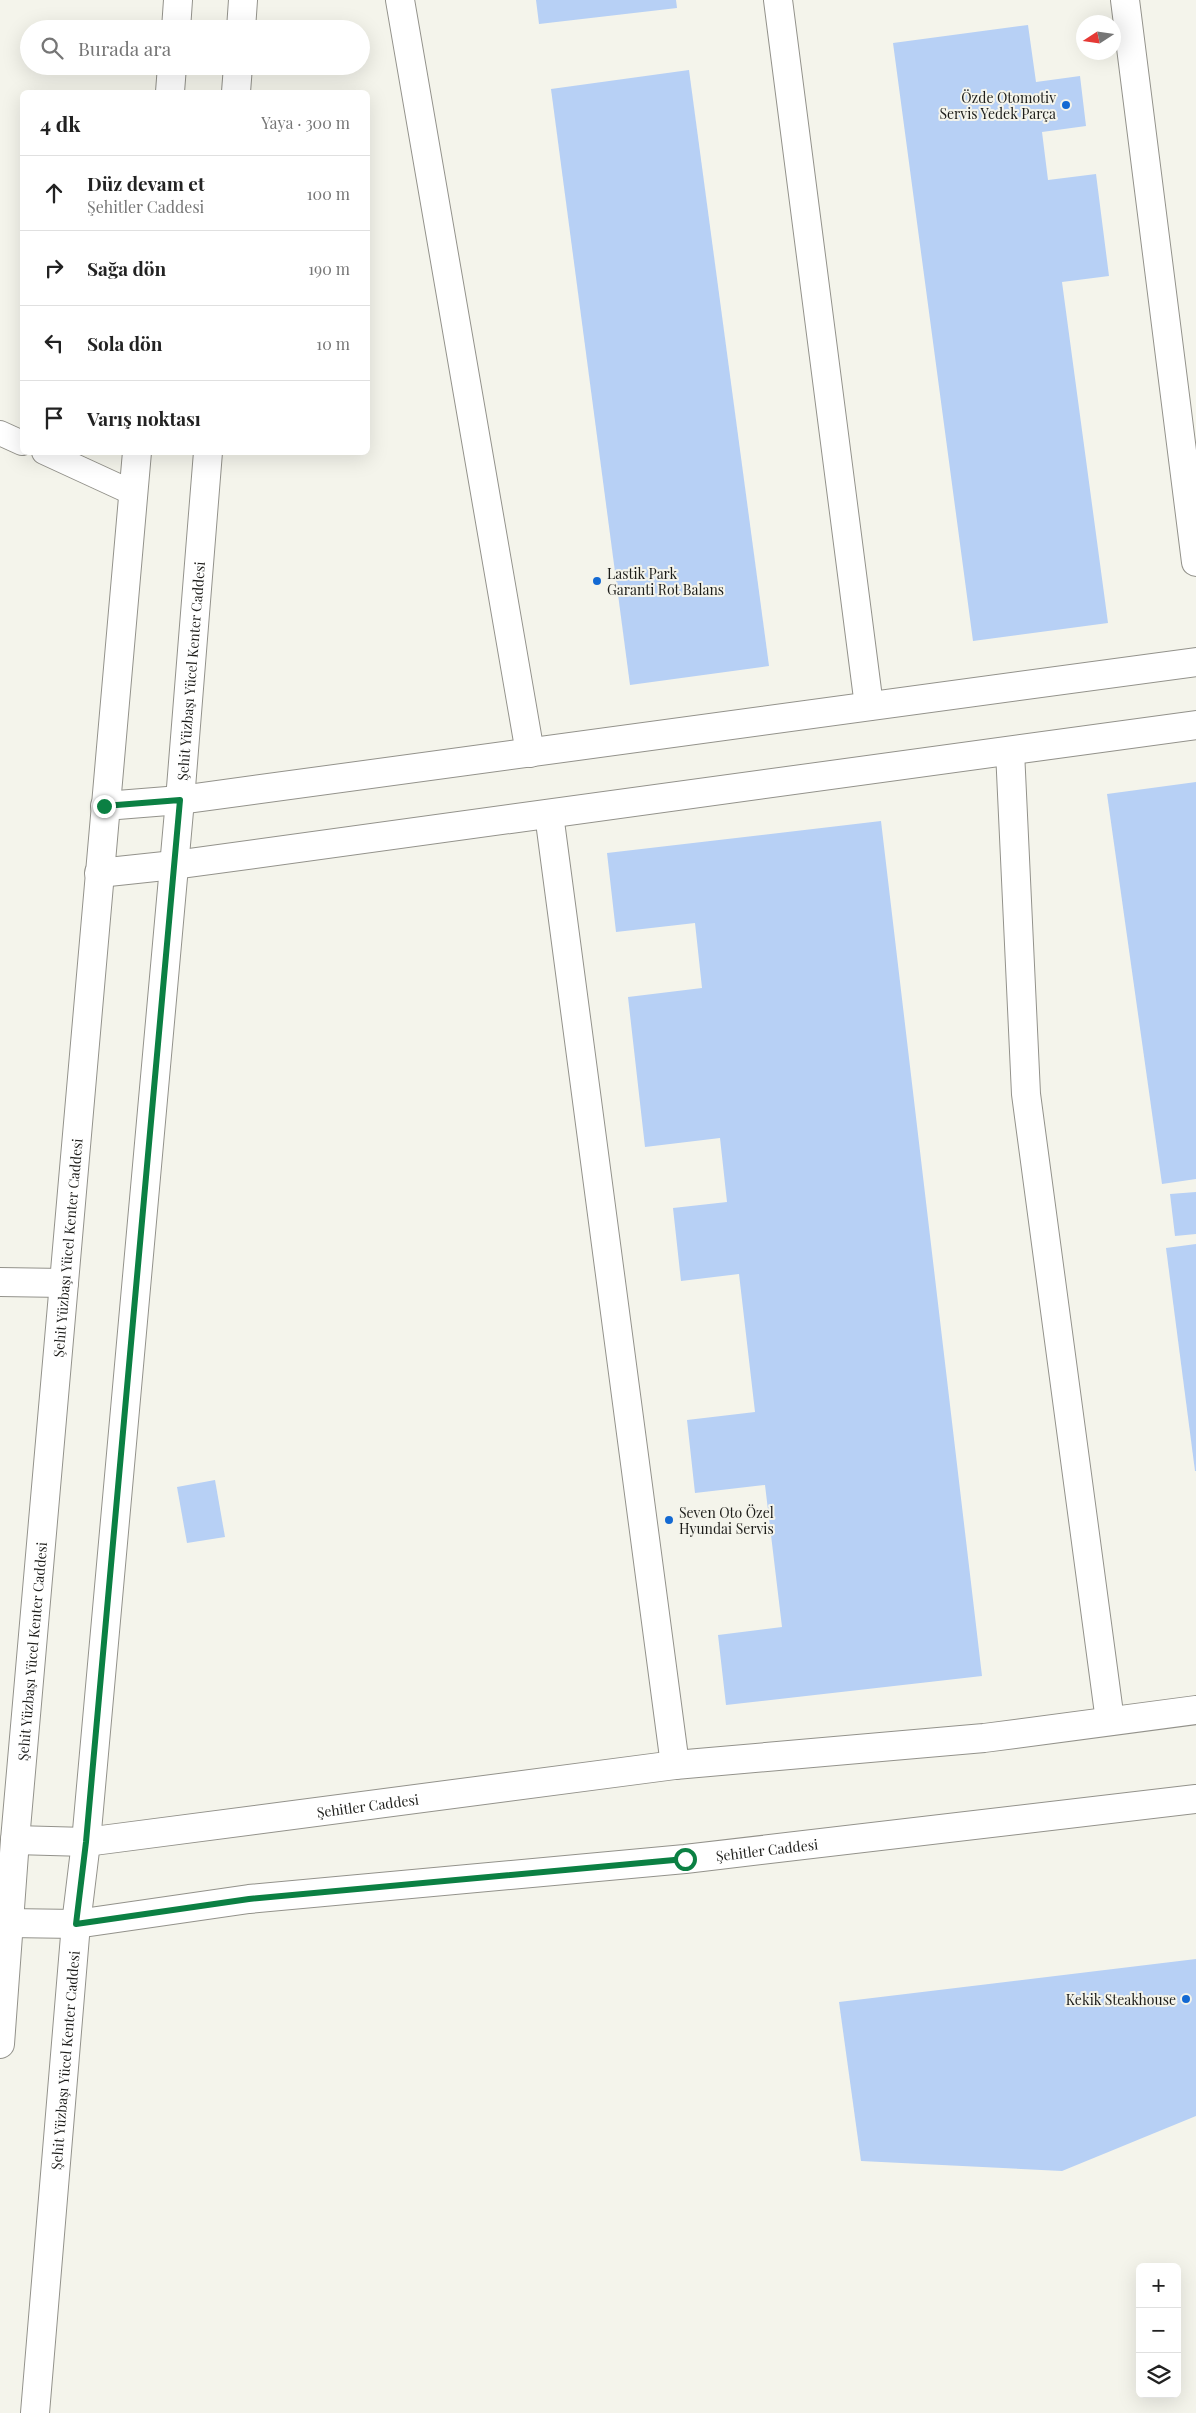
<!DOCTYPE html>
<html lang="tr">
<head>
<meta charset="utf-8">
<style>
	body { margin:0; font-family:"Playfair Display",serif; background:#f6f6f6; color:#222 }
	.controls { position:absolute; right:15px; bottom:15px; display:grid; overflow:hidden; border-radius:8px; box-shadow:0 5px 20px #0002 }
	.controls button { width:45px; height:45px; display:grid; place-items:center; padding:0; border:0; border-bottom:1px solid #e0e0e0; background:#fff; color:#222; font:25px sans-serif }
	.compass { position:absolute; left:1076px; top:15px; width:45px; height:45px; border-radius:50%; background:#fff; box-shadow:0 5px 20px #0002; rotate:258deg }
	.stop { position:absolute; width:15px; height:15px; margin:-11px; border:4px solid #0b8043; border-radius:50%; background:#fff }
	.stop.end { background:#0b8043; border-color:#fff; box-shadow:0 1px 5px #0008 }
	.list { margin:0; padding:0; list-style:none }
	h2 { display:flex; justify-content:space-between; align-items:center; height:65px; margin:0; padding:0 20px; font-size:21px }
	h2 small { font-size:16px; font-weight:400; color:#767676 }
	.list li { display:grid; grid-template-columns:32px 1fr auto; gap:15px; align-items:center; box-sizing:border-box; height:75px; padding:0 20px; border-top:1px solid #e0e0e0 }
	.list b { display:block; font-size:19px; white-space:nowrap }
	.list p { margin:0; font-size:16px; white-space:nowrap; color:#767676 }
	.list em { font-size:16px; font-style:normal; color:#767676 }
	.icon { flex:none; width:28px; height:28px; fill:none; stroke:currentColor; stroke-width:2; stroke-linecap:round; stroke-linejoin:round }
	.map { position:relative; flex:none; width:1196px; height:2413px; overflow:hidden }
	.search { position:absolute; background:#fff; box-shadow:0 5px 20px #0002; left:20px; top:20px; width:350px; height:55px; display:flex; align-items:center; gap:12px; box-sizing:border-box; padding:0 18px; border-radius:28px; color:#767676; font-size:19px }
	.panel { position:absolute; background:#fff; box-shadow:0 5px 20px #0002; left:20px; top:90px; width:350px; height:365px; border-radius:8px }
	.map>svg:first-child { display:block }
	.building { fill:#b7d0f5 }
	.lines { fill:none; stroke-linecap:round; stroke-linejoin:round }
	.service-casing { stroke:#93928b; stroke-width:26 }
	.minor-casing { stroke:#93928b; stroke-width:30 }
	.tertiary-casing { stroke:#93928b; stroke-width:30 }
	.service { stroke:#fff; stroke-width:24 }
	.minor { stroke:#fff; stroke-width:28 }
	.tertiary { stroke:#fff; stroke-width:28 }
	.route { stroke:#0b8043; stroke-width:6 }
	.poi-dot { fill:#1369d3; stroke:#f4f4eb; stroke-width:2 }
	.labels { text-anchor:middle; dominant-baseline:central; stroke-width:4; stroke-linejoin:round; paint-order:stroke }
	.poi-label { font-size:14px; fill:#1c1c19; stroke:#f4f4eb; text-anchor:end }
	.street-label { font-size:14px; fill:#1c1c19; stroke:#f4f4eb }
</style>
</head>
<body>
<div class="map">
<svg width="1196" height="2413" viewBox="0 0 1196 2413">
	<rect width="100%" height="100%" fill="#f4f4eb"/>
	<g class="building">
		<path d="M536,0H676L677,8L539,24Z"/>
		<path d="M1028,25L1036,82L1080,76L1086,126L1042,132L1048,180L1096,174L1109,276L1062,282L1108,623L973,641L893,43Z"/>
		<path d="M689,70L769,666L630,685L551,89Z"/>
		<path d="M1196,782V1179L1162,1184L1107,794Z"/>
		<path d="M881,821L982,1676L726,1705L718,1635L782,1627L765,1485L695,1493L687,1420L755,1412L739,1274L681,1281L673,1208L727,1202L720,1138L645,1147L628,997L702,988L695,923L616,932L607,853Z"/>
		<path d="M1196,1192V1234L1175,1236L1170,1194Z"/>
		<path d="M1196,1244V1471H1195L1166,1248Z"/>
		<path d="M215,1480L225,1537L187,1543L177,1487Z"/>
		<path d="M1196,1959V2116L1062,2171L861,2161L839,2002Z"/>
	</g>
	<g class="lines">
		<defs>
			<g id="service">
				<path d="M0,433L22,443"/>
				<path d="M44,452L133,493"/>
			</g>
			<g id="minor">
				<path d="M400,0L530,753"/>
				<path d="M778,0L869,706"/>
				<path d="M1125,0L1196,562"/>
				<path d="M1010,751L1026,1094L1110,1721"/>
				<path d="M549,814L675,1765"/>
				<path d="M0,1282L64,1283"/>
			</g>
			<g id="tertiary">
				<path d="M176,29L178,0"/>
				<path d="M241,29L243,0"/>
				<path d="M170,92L172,66"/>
				<path d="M236,92L238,66"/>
				<path d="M105,806L180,800L1196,662"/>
				<path d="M99,873L174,865L1196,725"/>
				<path id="s1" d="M15,1840L86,1842L675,1765L984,1738L1196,1710"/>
				<path id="s2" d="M9,1923L76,1924L249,1899L685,1859L1196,1799"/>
				<path id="s3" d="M0,2044L15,1840L137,452"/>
				<path id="s4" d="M35,2413L76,1924L86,1842L180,800L208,452"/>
			</g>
		</defs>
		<use href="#service" class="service-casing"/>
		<use href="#minor" class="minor-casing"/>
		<use href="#tertiary" class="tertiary-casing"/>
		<use href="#service" class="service"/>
		<use href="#minor" class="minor"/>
		<use href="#tertiary" class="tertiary"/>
	</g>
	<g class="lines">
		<path class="route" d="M104,806L180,800L86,1842L76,1924L249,1899L685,1859"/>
	</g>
	<g class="poi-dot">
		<circle cx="1066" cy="105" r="5"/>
		<circle cx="597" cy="581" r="5"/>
		<circle cx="669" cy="1520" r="5"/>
		<circle cx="1186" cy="1999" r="5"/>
	</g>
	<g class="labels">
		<g class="poi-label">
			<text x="1056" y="97">Özde Otomotiv<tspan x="1056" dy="16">Servis Yedek Parça</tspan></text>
			<text x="607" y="573" text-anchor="start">Lastik Park<tspan x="607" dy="16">Garanti Rot Balans</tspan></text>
			<text x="679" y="1512" text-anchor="start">Seven Oto Özel<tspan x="679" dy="16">Hyundai Servis</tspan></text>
			<text x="1176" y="1999">Kekik Steakhouse</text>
		</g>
		<g class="street-label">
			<text stroke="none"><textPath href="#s4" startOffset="1749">Şehit Yüzbaşı Yücel Kenter Caddesi</textPath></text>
			<text stroke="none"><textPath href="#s3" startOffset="799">Şehit Yüzbaşı Yücel Kenter Caddesi</textPath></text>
			<text stroke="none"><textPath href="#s3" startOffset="394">Şehit Yüzbaşı Yücel Kenter Caddesi</textPath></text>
			<text stroke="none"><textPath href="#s1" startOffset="355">Şehitler Caddesi</textPath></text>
			<text stroke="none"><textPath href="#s2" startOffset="762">Şehitler Caddesi</textPath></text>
			<text stroke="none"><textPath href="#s4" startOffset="354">Şehit Yüzbaşı Yücel Kenter Caddesi</textPath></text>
		</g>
	</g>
</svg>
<div class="controls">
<button>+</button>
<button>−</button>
<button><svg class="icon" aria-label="layers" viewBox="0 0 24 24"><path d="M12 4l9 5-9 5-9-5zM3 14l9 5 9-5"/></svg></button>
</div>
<svg class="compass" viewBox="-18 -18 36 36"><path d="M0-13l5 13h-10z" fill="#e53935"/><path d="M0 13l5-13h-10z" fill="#767676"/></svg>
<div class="stop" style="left:685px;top:1859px"></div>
<div class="stop end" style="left:104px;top:806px"></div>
<div class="search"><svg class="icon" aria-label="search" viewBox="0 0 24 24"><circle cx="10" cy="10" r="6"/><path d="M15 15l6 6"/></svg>Burada ara</div>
<section class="panel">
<h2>4 dk<small>Yaya · 300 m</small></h2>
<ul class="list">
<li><svg class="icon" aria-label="ahead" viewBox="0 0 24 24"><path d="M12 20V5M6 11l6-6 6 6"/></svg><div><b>Düz devam et</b><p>Şehitler Caddesi</p></div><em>100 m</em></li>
<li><svg class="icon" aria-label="right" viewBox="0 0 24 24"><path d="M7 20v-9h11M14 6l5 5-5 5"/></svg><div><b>Sağa dön</b></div><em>190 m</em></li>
<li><svg class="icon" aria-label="left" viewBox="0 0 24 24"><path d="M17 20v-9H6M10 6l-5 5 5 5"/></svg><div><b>Sola dön</b></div><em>10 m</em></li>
<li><svg class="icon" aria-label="arrive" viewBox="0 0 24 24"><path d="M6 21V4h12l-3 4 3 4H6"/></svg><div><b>Varış noktası</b></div></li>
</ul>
</section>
</div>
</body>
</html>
